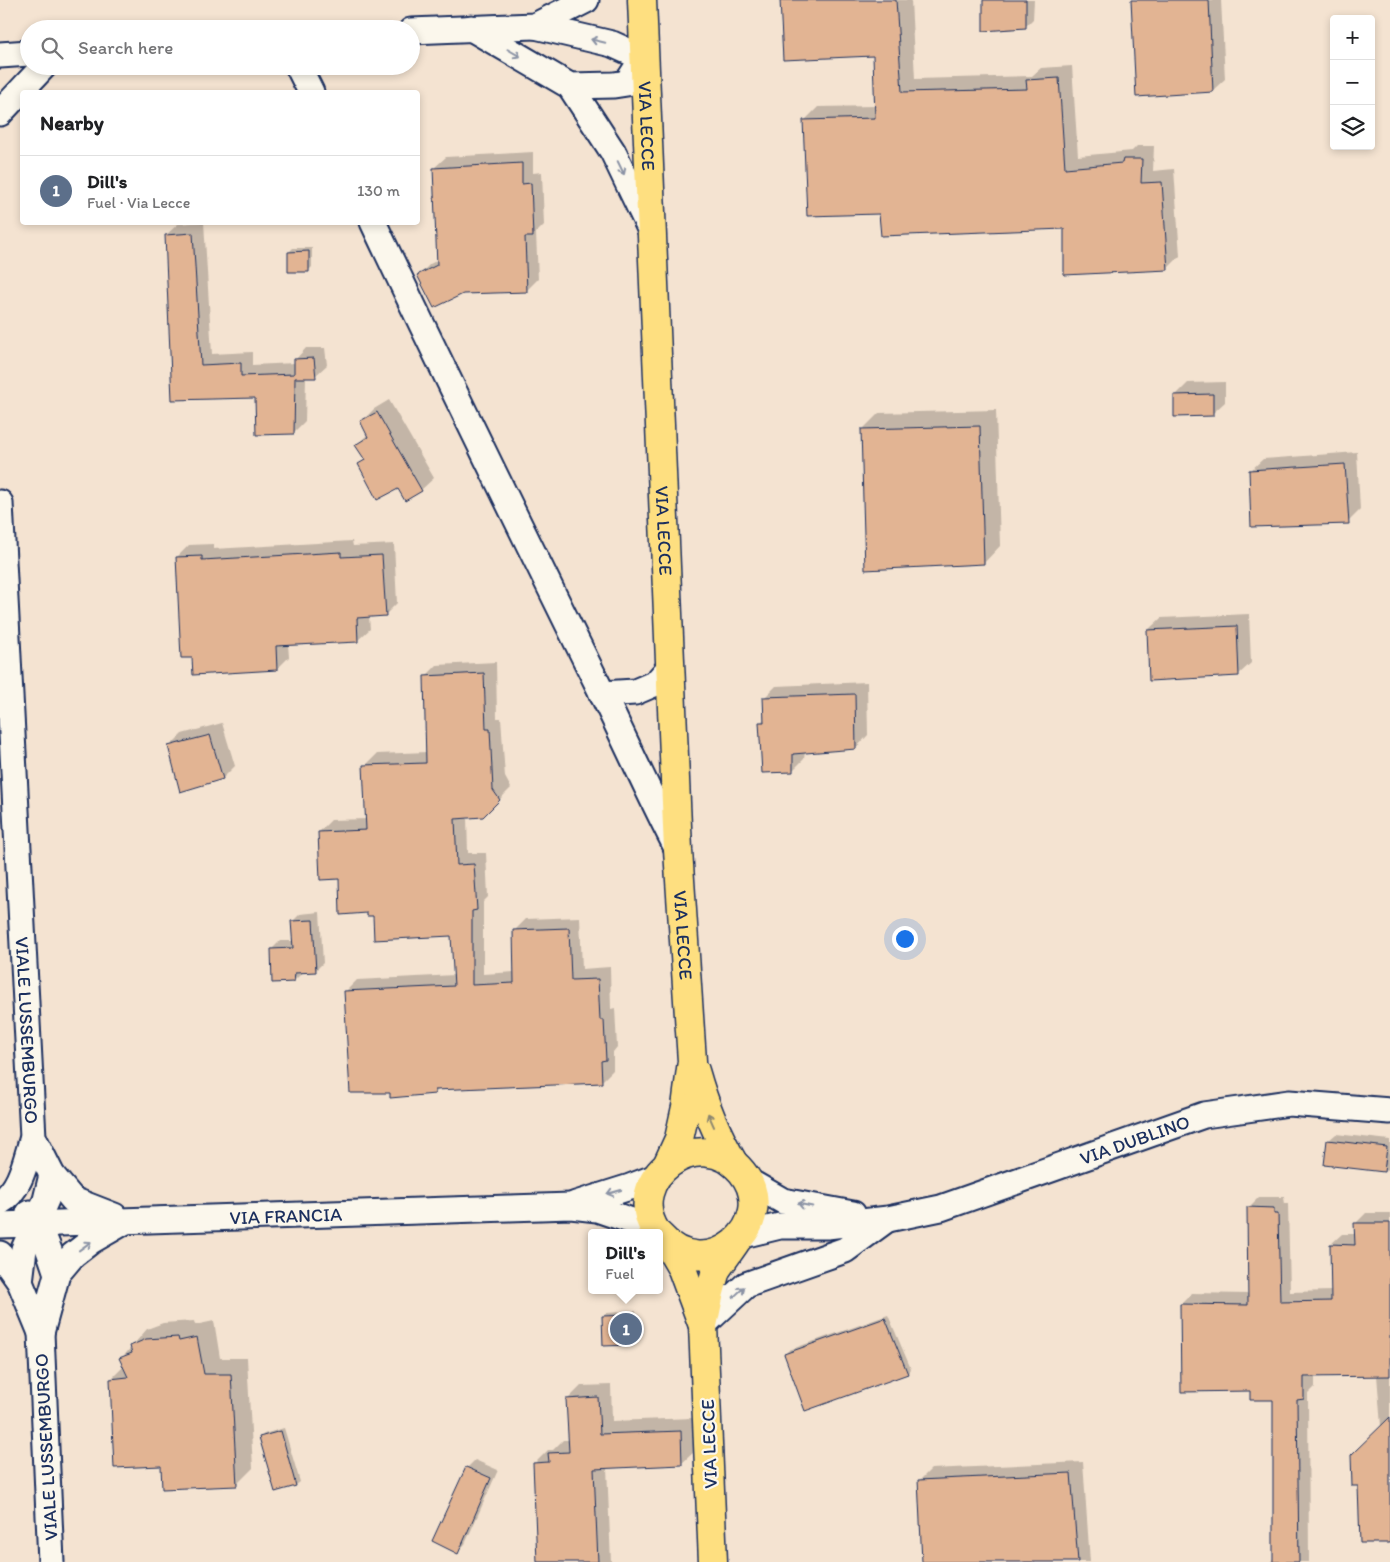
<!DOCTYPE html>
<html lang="en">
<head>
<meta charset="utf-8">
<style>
	body { margin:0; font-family:Itim,sans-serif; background:#f2f2f2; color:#202124 }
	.controls { position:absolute; right:15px; top:15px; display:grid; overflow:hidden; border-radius:5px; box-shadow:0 2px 8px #0003 }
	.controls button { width:45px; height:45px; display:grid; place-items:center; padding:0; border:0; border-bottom:1px solid #e0e0e0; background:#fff; color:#202124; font:25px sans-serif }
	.you { position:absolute; left:904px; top:938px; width:18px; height:18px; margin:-12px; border:4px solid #fff; border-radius:50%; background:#1a73e8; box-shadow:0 0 0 8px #1a73e833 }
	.badge { display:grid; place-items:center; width:32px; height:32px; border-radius:50%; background:#1a73e8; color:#fff; font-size:16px; font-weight:700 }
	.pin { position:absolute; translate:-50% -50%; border:2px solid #fff; box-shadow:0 1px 5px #0006 }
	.popup { position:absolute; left:588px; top:1229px; width:75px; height:65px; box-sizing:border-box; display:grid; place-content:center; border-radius:5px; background:#fff; filter:drop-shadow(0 1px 4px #0005); font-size:16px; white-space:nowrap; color:#757577 }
	.popup b { font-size:19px; color:#202124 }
	.popup::after { content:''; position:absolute; left:50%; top:100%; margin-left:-10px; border:10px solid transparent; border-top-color:#fff }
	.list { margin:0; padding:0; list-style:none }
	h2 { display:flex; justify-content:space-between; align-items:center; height:65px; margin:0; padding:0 20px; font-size:21px }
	h2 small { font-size:16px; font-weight:400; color:#757577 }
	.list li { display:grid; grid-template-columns:32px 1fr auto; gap:15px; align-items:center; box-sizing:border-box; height:70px; padding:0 20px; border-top:1px solid #e0e0e0 }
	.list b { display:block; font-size:19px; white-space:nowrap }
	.list p { margin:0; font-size:16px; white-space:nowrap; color:#757577 }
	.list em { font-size:16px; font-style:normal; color:#757577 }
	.icon { flex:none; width:28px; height:28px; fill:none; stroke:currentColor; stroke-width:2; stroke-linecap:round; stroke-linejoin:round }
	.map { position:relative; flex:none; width:1390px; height:1562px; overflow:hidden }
	.search { position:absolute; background:#fff; box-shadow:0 2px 8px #0003; left:20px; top:20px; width:400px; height:55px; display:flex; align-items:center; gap:12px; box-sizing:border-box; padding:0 18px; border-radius:28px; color:#757577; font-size:19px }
	.panel { position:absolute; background:#fff; box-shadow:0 2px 8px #0003; left:20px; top:90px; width:400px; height:135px; border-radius:5px }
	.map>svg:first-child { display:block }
	.shadow { fill:#0003 }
	.building { fill:#e2b493; stroke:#1b2f5e }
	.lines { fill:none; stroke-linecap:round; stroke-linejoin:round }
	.minor-casing { stroke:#1b2f5e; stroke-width:29 }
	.major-casing { stroke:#1b2f5e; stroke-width:31 }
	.minor { stroke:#fbf7ec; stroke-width:25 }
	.major { stroke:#fedf80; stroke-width:28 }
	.oneway { stroke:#8b93a5 }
	.oneway2 { stroke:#8c876f }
	.labels { text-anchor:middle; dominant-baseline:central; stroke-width:4.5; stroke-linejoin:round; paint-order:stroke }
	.street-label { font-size:19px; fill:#1b2f5e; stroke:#fbf7ec }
</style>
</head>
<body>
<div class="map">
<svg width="1390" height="1562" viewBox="0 0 1390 1562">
	<rect width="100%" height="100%" fill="#f4e3d1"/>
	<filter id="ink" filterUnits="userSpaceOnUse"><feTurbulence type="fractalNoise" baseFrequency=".02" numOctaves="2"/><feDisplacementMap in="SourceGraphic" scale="10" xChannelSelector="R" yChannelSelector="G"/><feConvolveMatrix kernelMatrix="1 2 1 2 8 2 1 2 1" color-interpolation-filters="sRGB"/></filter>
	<g filter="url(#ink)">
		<g class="shadow">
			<path d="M781,0H911L915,79L1032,76L1041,68L1072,66L1078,156L1132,151L1137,146H1154L1153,171L1174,169L1180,256L1167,269L805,120L818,107L876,106L875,55Z"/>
			<path d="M984,0H1034L1033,19L1026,26Z"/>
			<path d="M1132,0H1221L1225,79L1212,91Z"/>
			<path d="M533,152V173L542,172L544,225L536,233L538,279L526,291L419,275L430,264L438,260L434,168L446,157Z"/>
			<path d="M204,222L212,354L252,352V365L295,363V360L306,348H325L327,365L315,376L306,377L305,421L293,433L256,396L174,398L166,235L178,224Z"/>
			<path d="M293,248H312V267L308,271L289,252Z"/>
			<path d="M1225,382V402L1212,414L1175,396L1188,383Z"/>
			<path d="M389,400L434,478L421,490L398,487L360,464L365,459L357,445L368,434L362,421L374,409Z"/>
			<path d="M996,410L1000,546L984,563L862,430L879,413Z"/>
			<path d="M1357,452L1360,510L1348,522L1250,471L1263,459Z"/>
			<path d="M352,541L353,546L394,544L397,603L385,615L369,616L370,629L358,640L288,644L289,657L277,669L194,657L177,557L189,545L213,544V549Z"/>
			<path d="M1249,614L1251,663L1238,675L1148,630L1161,618Z"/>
			<path d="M496,662L497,718H501L505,777L511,788L483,816L467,817L468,853H486L488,897L483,902V974L515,972L514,931L526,919L580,917L582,969L610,967L611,1009L615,1008L617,1047L613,1052V1070L601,1082L439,1089L435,1093L345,992L357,980L455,975L452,935L374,914L340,877L319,832L331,820L367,819L365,766L377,754L427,752L425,677L437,665Z"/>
			<path d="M867,682L868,735L856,748L805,752L804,759L792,771L761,722L765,718L764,698L776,686Z"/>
			<path d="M222,723L235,766L223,778L181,790L169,747L182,734Z"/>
			<path d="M320,912L323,963L315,971L302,973L294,981L272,949L280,941H293L292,922L300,914Z"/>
			<path d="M1336,1134L1390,1140V1171L1325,1163L1328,1141Z"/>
			<path d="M1259,1197H1284L1285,1204H1288L1290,1292L1332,1291L1331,1244L1342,1234H1356L1355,1224L1366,1213H1390V1542L1377,1375L1315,1376V1387L1308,1394L1309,1562H1274V1399L1251,1390L1181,1304L1192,1293L1249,1294L1248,1208Z"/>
			<path d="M636,1311V1340L633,1343L603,1316L607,1313Z"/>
			<path d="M888,1315L911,1369L908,1373L785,1354L789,1350Z"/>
			<path d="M194,1321L195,1325L214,1321L220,1358H247L253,1468L236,1485L162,1465L111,1379L124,1366L121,1359L147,1329L163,1323Z"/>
			<path d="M611,1385L612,1421L694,1418L695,1451L681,1464L607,1467L611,1562H538L535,1463L548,1450H553L563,1440H570L568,1399L581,1386Z"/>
			<path d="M284,1428L300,1482L296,1485L276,1491L261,1437L264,1434Z"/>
			<path d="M475,1460L498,1470L465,1544L457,1552L467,1468Z"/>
			<path d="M1083,1462L1090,1562H923L919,1481L931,1469Z"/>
		</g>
		<g class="building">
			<path d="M780,0H896L902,92L1027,89L1026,80L1059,78L1065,168L1122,163L1123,159H1142L1141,183L1162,182L1168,270L1064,275V229L881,236L879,214L807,216L803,120L875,118L873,56L783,60Z"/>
			<path d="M983,0H1026V28L983,31Z"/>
			<path d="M1131,0H1209L1213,92L1136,97Z"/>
			<path d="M522,163V184L531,183L533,237H525L527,292L463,294L434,308L417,275L437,265L433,168Z"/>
			<path d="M193,233L201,365L241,363V376L294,374V359L314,358L316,378H295L294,434L256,435L255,398L172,400L165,235Z"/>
			<path d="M309,251V272H288V252Z"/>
			<path d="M1213,394V416L1174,417V395Z"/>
			<path d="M377,412L422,491L405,501L398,489L377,500L358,464L365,460L355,445L368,437L360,421Z"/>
			<path d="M980,426L984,564L865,570L861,429Z"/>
			<path d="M1345,464L1349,524L1251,527L1249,470Z"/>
			<path d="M341,552V557L382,555L386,616L357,618L358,642L276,646L277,670L193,675L192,658H181L176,557L202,556V560Z"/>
			<path d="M1237,626L1239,676L1149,681L1147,630Z"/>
			<path d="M484,673L486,729H490L493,790L500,800L483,817L455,819L457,865L474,864L477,910L472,911V985L514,983L513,930L569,928L571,980L598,979L600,1020H604L606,1060L601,1061L602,1083L435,1090V1094L390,1098V1093H350L344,991L454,986L451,936L374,940L373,916H367V913L340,915L339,879L320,880L318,832L366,830L363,765L426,763L424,676Z"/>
			<path d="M855,694L856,749L793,754V772L762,773L759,722H764L763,697Z"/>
			<path d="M210,735L223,779L180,792L168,746Z"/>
			<path d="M313,920L316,972L295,973L294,982L272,983L271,949L293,948L291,921Z"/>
			<path d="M1327,1140L1387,1147L1384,1172L1324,1165Z"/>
			<path d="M1247,1207L1274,1208V1214H1278L1280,1302L1331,1301L1330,1244L1355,1245L1354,1223H1390V1376L1304,1377V1399L1297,1400L1299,1562H1273V1400H1250V1391L1181,1392L1180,1304L1248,1305Z"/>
			<path d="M632,1315L633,1345L603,1346L602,1316Z"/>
			<path d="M885,1318L908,1374L805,1411L784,1354Z"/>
			<path d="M178,1337L179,1341L197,1337L204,1374H231L237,1486L162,1489L161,1466L114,1468L110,1379L128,1377L119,1358L132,1353L130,1346L146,1339Z"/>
			<path d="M598,1397L600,1434L681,1431L682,1465L594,1469L598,1562H537L533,1463L549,1462L548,1453L569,1452L566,1399Z"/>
			<path d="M1390,1417V1543H1360L1358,1486H1352L1351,1455Z"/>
			<path d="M281,1431L296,1486L275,1492L259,1437Z"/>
			<path d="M466,1467L491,1478L458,1554L432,1541Z"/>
			<path d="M1071,1473L1078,1562H922L918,1480Z"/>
		</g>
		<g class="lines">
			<defs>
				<g id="minor">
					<path d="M535,26L612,44L643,58L627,83L614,85L570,86"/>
					<path d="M471,28L570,86L613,152L651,231"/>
					<path d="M411,31L535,26L586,0"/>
					<path d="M0,55L29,53"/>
					<path d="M298,66L311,92"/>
					<path d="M0,113L44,66"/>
					<path d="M373,222C447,379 524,535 601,691C627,744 651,798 678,850"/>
					<path id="s1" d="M0,503L33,1137C26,1159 21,1190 0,1202"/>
					<path d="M602,694L635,692L656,683L670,667"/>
					<path d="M33,1137L52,1175L73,1200L114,1216"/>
					<path d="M748,1181L783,1201L853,1214"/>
					<path d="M576,1204L630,1187L656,1177"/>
					<path d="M29,1213C44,1232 50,1253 57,1274"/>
					<path id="s2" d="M0,1225L571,1206L597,1209L655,1229"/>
					<path id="s3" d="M743,1235L780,1226H827L888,1219L941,1208L1204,1115L1289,1103L1390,1111"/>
					<path d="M0,1254L20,1282L41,1333"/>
					<path d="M20,1282L24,1249L46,1200L52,1175"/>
					<path d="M703,1325L746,1285L845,1250L886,1220"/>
					<path d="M51,1562L41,1333L57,1274L73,1255L91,1241L124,1222"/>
				</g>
				<g id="major">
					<path id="s4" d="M642,0L678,850L692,1061L686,1107L679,1139L668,1163"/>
					<path d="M695,1071C705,1106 715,1131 734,1164"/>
					<path d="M657,1233C620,1179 701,1121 742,1172C783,1223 706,1289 660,1236"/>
					<path d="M668,1245L682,1269L702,1323"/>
					<path d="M713,1562L703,1325L710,1292L716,1270L735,1243"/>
				</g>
			</defs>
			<use href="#minor" class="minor-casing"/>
			<use href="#major" class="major-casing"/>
			<use href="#minor" class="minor"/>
			<use href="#major" class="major"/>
		</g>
		<defs><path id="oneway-shaft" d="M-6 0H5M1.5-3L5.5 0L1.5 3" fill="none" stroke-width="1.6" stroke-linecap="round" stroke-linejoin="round" transform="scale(1.25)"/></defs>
		<g class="oneway">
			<use href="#oneway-shaft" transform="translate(598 41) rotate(-167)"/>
			<use href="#oneway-shaft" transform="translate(514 53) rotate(30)"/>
			<use href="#oneway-shaft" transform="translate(621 168) rotate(64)"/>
			<use href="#oneway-shaft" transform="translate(614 1192) rotate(164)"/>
			<use href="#oneway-shaft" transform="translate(805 1205) rotate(-169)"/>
			<use href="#oneway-shaft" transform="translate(85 1246) rotate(-36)"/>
			<use href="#oneway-shaft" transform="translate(739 1292) rotate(-43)"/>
		</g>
		<use class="oneway2" href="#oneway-shaft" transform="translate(711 1120) rotate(-114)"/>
	</g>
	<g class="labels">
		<g class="street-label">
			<text stroke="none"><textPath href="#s4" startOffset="126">VIA LECCE</textPath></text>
			<text stroke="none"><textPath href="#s4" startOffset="531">VIA LECCE</textPath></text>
			<text stroke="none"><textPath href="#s4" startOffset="936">VIA LECCE</textPath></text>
			<text stroke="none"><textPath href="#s1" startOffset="528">VIALE LUSSEMBURGO</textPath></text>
			<text stroke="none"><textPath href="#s3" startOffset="406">VIA DUBLINO</textPath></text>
			<text stroke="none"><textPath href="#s2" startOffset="286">VIA FRANCIA</textPath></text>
			<text transform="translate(709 1444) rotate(-92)">VIA LECCE</text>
			<text transform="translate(46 1447) rotate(-93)">VIALE LUSSEMBURGO</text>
		</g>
	</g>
</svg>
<div class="controls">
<button>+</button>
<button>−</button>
<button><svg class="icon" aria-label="layers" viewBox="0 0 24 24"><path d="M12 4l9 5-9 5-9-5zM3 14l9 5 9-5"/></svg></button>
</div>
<div class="you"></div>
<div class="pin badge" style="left:626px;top:1329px;background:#5c6f8a">1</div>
<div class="popup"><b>Dill's</b>Fuel</div>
<div class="search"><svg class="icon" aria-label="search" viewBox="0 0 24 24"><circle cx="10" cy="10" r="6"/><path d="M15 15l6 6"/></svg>Search here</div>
<section class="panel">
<h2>Nearby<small></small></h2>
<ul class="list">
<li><span class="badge" style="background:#5c6f8a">1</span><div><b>Dill's</b><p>Fuel · Via Lecce</p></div><em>130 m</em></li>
</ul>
</section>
</div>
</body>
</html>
